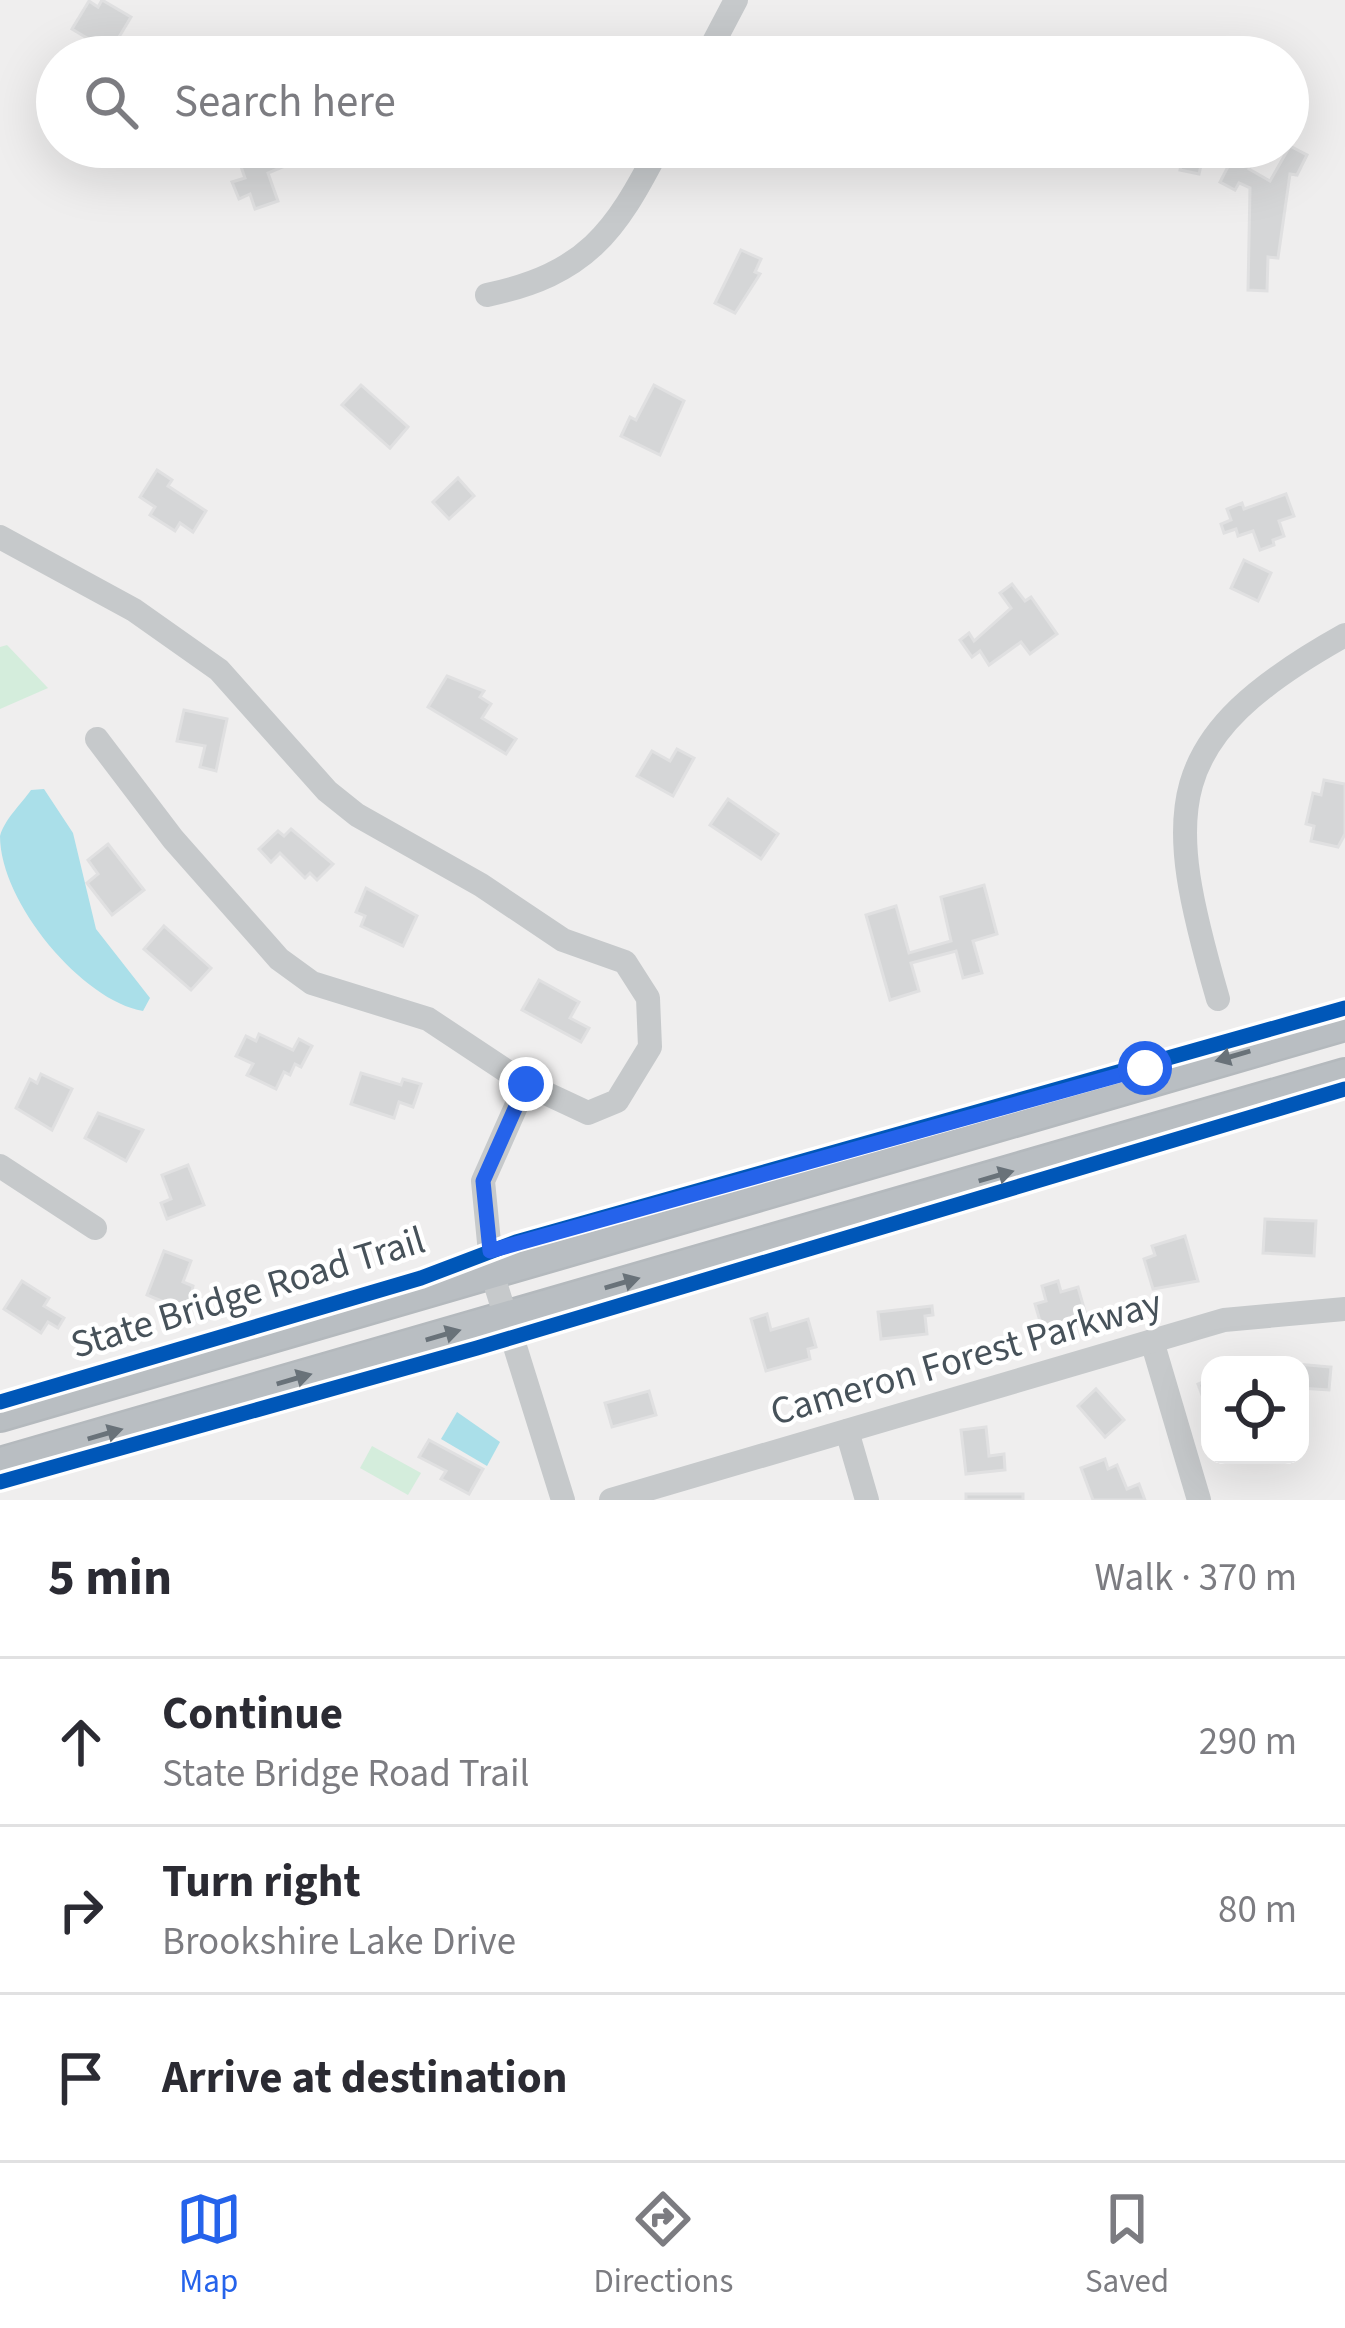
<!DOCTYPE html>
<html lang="en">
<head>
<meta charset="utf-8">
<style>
	body { margin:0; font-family:"Source Sans 3",sans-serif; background:#f7f7f7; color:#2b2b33 }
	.controls { position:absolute; right:36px; bottom:36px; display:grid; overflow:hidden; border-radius:24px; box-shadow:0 12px 48px #0002 }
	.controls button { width:108px; height:108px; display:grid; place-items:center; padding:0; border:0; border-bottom:3px solid #e1e1e2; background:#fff; color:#2b2b33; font:60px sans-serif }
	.stop { position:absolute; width:36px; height:36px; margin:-27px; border:9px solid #2563eb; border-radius:50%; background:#fff }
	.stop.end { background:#2563eb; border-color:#fff; box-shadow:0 3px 12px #0008 }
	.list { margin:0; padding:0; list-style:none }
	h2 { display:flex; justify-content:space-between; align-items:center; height:156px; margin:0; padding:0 48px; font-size:51px }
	h2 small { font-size:39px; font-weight:400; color:#7c7c81 }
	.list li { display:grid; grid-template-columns:78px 1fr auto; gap:36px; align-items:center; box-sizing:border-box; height:168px; padding:0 48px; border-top:3px solid #e1e1e2 }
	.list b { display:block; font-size:45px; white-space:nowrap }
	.list p { margin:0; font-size:39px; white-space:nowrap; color:#7c7c81 }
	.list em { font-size:39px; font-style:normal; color:#7c7c81 }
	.icon { flex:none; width:66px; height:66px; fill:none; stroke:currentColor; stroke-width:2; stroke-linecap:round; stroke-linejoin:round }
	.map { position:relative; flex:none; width:1345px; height:1500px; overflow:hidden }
	.search { position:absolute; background:#fff; box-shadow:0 12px 48px #0002; left:36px; right:36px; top:36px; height:132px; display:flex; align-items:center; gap:30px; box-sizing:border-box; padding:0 42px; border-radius:66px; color:#7c7c81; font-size:45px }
	.sheet { height:660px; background:#fff }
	nav { display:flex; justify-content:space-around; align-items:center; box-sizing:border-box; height:168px; border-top:3px solid #e1e1e2; background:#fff; font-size:33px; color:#7c7c81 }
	nav a { display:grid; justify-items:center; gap:6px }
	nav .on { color:#2563eb }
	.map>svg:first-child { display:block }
	.green { fill:#d4eddc }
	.water { fill:#aadfe9 }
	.building { fill:#d5d6d7; stroke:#e0e0e1; stroke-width:3 }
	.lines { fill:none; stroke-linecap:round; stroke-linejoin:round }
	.highway-casing { stroke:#b4b9bd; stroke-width:38 }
	.minor { stroke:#c6c9cb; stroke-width:24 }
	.highway { stroke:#b9bec2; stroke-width:33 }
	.cycleway-casing { stroke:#fff; stroke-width:22 }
	.cycleway { stroke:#0057b8; stroke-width:15 }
	.oneway { fill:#697279 }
	.route { stroke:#2563eb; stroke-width:15 }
	.labels { text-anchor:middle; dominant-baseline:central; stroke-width:9; stroke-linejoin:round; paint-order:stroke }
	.street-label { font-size:39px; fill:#47525a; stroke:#fff }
</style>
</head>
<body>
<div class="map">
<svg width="1345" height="1500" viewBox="0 0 1345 1500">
	<rect width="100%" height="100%" fill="#efeeee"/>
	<g class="green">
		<path d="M7,645L48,688L0,709V647Z"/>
		<path d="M372,1446L421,1473L408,1495L360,1468Z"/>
	</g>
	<g class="water">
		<path d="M44,789L73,833L96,929L150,998L143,1011C83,1001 0,903 0,836C4,820 22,803 31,790Z"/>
		<path d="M457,1412L500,1442L487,1466L441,1439Z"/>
	</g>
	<g class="building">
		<path d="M102,0L131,17L110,52L72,29L89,1L98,7Z"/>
		<path d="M920,44L924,52L938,44L945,57H897Z"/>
		<path d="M1290,146L1307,155L1297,175L1290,174L1278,258L1268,257L1267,291L1248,290L1250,188L1239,183L1235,190L1220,182L1238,147H1261L1249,169L1270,181Z"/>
		<path d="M234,147H277L285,166L268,173L278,201L255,209L250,194L239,199L232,182L245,178Z"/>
		<path d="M1184,153L1203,157L1199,174L1180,170Z"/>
		<path d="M741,250L761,259L755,272L760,274L735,313L715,303Z"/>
		<path d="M361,385L408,427L390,448L342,405Z"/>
		<path d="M654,385L684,401L660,455L621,436L630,417L636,420Z"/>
		<path d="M157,470L172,480L168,486L206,511L193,532L180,523L175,531L150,515L155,507L140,497Z"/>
		<path d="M458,478L474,496L449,519L433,502Z"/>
		<path d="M1286,494L1294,516L1279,521L1284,536L1273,540L1274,545L1260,550L1253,531L1238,536L1236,529L1224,533L1221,524L1231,520L1227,509L1242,503L1244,509Z"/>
		<path d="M1244,560L1271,573L1258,601L1231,588Z"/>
		<path d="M1012,584L1025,601L1031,597L1057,634L1030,654L1021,642L989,665L980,651L972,657L960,640L969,633L974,641L1011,608L1000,593Z"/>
		<path d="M447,676L484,691L480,697L491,704L482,718L516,739L506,754L428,707Z"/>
		<path d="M184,710L227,719L216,771L200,767L205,746L177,741Z"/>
		<path d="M677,749L694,758L673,796L637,776L652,751L670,761Z"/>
		<path d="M1324,780L1345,784V834L1338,847L1311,841L1314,826L1306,824L1313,793L1321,795Z"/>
		<path d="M728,799L778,834L761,859L710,825Z"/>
		<path d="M291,829L333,864L317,880L310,873L305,878L280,853L271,862L259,849L278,831L284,836Z"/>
		<path d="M108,844L144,890L112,915L87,883L98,874L88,860Z"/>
		<path d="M984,885L997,934L973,941L982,973L963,978L956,951L911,963L919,991L890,1000L866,915L896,906L909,953L951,941L941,897Z"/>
		<path d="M366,888L417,916L403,946L361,926L365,916L356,912Z"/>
		<path d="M164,926L211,968L191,990L144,949Z"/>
		<path d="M539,980L579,1002L570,1018L589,1028L581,1042L522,1010Z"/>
		<path d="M259,1034L293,1050L299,1039L312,1046L301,1067L295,1064L290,1075L284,1072L276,1089L247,1075L253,1064L236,1056L246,1036L256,1041Z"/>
		<path d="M361,1073L401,1085L403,1079L421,1084L413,1107L399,1102L394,1118L351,1104Z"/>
		<path d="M41,1074L72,1089L52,1130L16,1108L30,1079L37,1083Z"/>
		<path d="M98,1113L143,1130L126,1161L85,1138Z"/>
		<path d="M188,1165L204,1205L167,1219L161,1203L171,1199L162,1175Z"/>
		<path d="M1265,1219L1316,1221L1314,1256L1263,1253Z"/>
		<path d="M1185,1236L1198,1281L1153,1289L1144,1259L1155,1255L1152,1246Z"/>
		<path d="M164,1251L191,1261L183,1282L193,1286L187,1320L169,1313L171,1305L147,1295Z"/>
		<path d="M22,1281L49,1298L44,1306L64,1318L58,1328L48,1322L41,1333L4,1309Z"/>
		<path d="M1058,1281L1061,1292L1078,1287L1086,1315L1042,1328L1035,1304L1046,1301L1042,1286Z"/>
		<path d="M932,1306L933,1315L925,1316L927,1334L881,1339L878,1312Z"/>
		<path d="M767,1314L771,1330L808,1319L816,1347L808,1349L810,1359L766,1371L751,1319Z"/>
		<path d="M1285,1363L1331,1367L1329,1390L1300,1388V1365Z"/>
		<path d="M1210,1379V1417L1198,1384Z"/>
		<path d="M1096,1389L1124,1420L1105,1437L1078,1406Z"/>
		<path d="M649,1391L656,1415L612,1427L605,1403Z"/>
		<path d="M986,1427L989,1456L1004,1454L1005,1470L966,1474L961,1430Z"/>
		<path d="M429,1440L483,1469L469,1494L441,1479L446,1471L419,1457Z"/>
		<path d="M1105,1459L1108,1469L1117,1465L1127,1489L1139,1484L1145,1500H1093L1081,1468Z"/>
		<rect x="966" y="1494" width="57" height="6"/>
	</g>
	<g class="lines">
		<defs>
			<g id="highway">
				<path d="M0,1414L1345,1023"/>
				<path d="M0,1465L1345,1076"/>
			</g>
		</defs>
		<use href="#highway" class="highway-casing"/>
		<g class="minor">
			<path d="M706,57L736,0"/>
			<path d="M487,295C586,274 615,233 659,147"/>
			<path d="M0,537L134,610L219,670L327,791L357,815L481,885L563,940L625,962L648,998L650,1047L617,1101L588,1113L526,1084L483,1181L492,1273L563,1500"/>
			<path d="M97,739L173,839L279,959L312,983L428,1019L526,1084"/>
			<path d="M1218,999C1163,808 1159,739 1345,635"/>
			<path d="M0,1166L95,1228"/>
			<path d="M1152,1341L1199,1500"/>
			<path d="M847,1431L867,1500"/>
			<path d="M611,1500L1224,1320L1345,1309"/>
		</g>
		<use href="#highway" class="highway"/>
		<defs>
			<g id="cycleway">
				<path d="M0,1402L421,1278L516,1242L1345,1008"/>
				<path d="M0,1482L477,1348L1345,1089"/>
			</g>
		</defs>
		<use href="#cycleway" class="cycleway-casing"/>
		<use href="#cycleway" class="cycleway"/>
	</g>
	<defs><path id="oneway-solid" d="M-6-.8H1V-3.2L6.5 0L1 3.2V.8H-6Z" transform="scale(3)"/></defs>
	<g class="oneway">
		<use href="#oneway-solid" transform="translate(1233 1056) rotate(164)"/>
		<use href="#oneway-solid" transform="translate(996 1176) rotate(-16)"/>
		<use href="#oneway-solid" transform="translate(622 1283) rotate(-16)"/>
		<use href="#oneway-solid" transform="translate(443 1335) rotate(-16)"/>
		<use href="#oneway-solid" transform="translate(294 1379) rotate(-16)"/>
		<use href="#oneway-solid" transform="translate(105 1434) rotate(-16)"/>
	</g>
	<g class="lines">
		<path class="route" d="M526,1084L483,1181L490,1251L1145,1068"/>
	</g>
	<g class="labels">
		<g class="street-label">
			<text transform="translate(248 1293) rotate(-17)">State Bridge Road Trail</text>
			<text transform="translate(966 1358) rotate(-16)">Cameron Forest Parkway</text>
		</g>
	</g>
</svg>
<div class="controls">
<button><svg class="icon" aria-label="locate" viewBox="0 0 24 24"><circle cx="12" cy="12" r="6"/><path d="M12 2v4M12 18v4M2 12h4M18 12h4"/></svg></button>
</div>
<div class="stop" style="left:1145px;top:1068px"></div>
<div class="stop end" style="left:526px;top:1084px"></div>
<div class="search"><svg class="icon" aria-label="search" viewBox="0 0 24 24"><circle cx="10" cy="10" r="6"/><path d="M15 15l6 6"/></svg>Search here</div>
</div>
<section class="sheet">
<h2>5 min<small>Walk · 370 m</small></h2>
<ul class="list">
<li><svg class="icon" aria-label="ahead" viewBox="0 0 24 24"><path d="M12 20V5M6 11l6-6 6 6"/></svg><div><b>Continue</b><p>State Bridge Road Trail</p></div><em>290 m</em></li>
<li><svg class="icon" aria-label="right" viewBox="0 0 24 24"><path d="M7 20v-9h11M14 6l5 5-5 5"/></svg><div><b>Turn right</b><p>Brookshire Lake Drive</p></div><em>80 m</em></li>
<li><svg class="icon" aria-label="arrive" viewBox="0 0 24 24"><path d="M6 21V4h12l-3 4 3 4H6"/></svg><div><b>Arrive at destination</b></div></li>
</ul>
</section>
<nav>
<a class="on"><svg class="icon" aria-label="map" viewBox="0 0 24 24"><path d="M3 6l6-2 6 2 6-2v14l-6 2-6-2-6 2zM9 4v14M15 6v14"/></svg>Map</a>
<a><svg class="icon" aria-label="directions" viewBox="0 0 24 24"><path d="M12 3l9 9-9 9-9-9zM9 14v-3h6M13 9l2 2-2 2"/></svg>Directions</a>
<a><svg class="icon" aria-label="saved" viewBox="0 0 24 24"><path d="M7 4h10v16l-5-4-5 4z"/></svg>Saved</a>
</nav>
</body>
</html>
